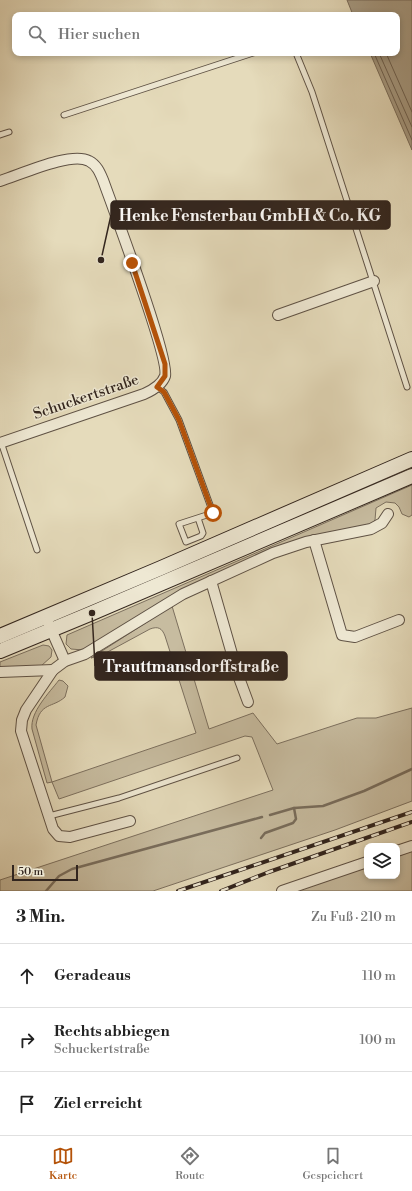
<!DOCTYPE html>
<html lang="de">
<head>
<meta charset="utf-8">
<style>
	body { margin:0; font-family:"Libre Bodoni",serif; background:#f6f6f6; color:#222 }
	.controls { position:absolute; right:12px; bottom:12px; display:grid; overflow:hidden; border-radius:8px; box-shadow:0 2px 6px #0003 }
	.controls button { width:36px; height:36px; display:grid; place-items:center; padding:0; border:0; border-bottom:1px solid #e0e0e0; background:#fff; color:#222; font:20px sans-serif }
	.scale { position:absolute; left:12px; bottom:10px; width:66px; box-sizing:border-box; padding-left:4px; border:2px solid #32251e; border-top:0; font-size:11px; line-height:14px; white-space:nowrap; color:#32251e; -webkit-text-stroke:3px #eee8d3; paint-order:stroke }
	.stop { position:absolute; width:12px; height:12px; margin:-9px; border:3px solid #b45309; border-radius:50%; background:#fff }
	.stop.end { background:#b45309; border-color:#fff; box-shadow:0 1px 4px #0008 }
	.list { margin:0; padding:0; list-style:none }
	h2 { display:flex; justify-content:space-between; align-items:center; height:52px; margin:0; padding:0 16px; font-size:17px }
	h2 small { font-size:13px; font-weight:400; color:#767676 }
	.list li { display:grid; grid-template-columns:26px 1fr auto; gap:12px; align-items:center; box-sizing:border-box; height:64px; padding:0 16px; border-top:1px solid #e0e0e0 }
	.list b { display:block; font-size:15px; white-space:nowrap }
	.list p { margin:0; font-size:13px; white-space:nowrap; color:#767676 }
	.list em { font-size:13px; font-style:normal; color:#767676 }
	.icon { flex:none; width:22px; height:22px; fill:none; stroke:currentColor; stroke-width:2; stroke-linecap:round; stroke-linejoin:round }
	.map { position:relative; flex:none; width:412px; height:891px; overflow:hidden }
	.search { position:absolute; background:#fff; box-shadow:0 2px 6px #0003; left:12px; right:12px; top:12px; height:44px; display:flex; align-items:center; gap:10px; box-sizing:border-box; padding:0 14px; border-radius:8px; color:#767676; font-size:15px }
	.sheet { height:244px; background:#fff }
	nav { display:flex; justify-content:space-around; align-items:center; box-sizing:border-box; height:56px; border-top:1px solid #e0e0e0; background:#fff; font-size:11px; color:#767676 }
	nav a { display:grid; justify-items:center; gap:2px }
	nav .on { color:#b45309 }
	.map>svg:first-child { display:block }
	.green { fill:#c7bca0; stroke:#7c705f }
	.water { fill:#a89d86; stroke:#796d5c }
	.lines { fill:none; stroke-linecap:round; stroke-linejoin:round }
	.shore { stroke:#6d6152; stroke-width:1 }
	.stream { stroke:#796d5c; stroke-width:2.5 }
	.lane-casing { stroke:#5f5245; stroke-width:7 }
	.street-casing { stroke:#5f5245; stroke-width:12 }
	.secondary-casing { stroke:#32251e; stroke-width:16 }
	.lane { stroke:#eee8d3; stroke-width:5 }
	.street { stroke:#eee8d3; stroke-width:10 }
	.secondary { stroke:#eee8d3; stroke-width:14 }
	.rail-casing { stroke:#32251e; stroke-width:4 }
	.rail { stroke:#eee8d3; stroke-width:2.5; stroke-dasharray:8; stroke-linecap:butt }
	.route { stroke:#b45309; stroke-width:5 }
	.labels { text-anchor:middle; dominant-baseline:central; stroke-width:3; stroke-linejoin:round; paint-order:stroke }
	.street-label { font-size:15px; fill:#32251e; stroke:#eee8d3 }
	.leader { fill:none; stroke:#32251e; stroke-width:1.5 }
	.callout-dot { fill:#32251e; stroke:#eee8d3; stroke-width:1.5 }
	.callout { fill:#32251e; stroke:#32251e; stroke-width:1.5 }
	.callout-label { font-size:16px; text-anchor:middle; font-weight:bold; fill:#fff }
</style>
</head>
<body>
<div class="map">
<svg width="412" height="891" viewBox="0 0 412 891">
	<rect width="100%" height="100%" fill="#e5dbbb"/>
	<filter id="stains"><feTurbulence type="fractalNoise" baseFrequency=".005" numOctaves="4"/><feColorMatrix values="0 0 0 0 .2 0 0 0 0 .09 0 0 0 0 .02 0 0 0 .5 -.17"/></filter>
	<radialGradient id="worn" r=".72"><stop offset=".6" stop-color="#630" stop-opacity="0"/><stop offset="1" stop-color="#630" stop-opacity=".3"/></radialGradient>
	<g class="green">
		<path d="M412,485V515L409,517L402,514L399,507L395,503L386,502L376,508L375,520L371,524L306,538L83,650L71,649L66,644L67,635Z"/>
		<path d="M172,606L209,729L253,713L277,744L357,718H376L412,708V801L335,830L153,891H0V880L273,790L252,737L245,736L59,799L52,782L47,783L32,729C30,712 49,693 59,680L63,681L68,686L65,697C53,708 40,702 36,725L52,782L196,733L165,636C162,628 158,626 150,629L102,655L91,658Z"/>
		<path d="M43,645L49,646L52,650L51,657L41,666L0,668V662Z"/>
		<path d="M412,850V891H296L367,865V876H397V855Z"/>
	</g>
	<path class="water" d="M347,0H412V150L370,53H397V15H353Z"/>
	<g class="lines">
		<g class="shore">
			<path d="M374,53L412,140"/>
			<path d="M379,53L412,127"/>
			<path d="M386,53L412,112"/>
		</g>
		<g class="stream">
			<path d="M270,815L294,808L323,806L364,791L412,769"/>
			<path d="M261,838L265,833L293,823L296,819L294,808"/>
			<path d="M46,891L59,876L72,869L262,817"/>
		</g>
		<defs>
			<g id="lane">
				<path d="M296,53L312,92L407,387"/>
				<path d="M64,115L253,53"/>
				<path d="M0,135L9,132"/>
				<path d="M157,387L164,392L179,420L213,513L179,524L186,542L201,536L203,533L198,518"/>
				<path d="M1,442L37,550"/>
				<path d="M49,816L119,798L237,758"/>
			</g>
			<g id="street">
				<path d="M0,181C20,175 71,151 89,161C97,165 100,173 103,180C113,208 170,359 165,376C162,385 153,390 144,394L0,443"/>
				<path d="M278,315L374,281"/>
				<path d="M314,540L342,635L355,637L399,620"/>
				<path d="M211,581L238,675L248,702"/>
				<path d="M46,618L65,661"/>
				<path d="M0,672L53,670"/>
				<path d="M130,821L70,837L59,836L53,829L21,731L22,720L26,710L53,670L65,661L85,654L183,594L273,553L306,542L371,529L382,523L388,514"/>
				<path d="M397,851L412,846"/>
				<path d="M282,891L367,862"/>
			</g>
			<g id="secondary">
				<path d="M0,636L161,568L412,459"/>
				<path d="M0,651L92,613L412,476"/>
			</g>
		</defs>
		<use href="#lane" class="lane-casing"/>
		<use href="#street" class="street-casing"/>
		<use href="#secondary" class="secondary-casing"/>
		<use href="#lane" class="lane"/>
		<use href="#street" class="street"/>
		<use href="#secondary" class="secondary"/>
		<defs>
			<g id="rail">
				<path d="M178,891L412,812"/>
				<path d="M221,891L269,872L412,822"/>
			</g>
		</defs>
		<use href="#rail" class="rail-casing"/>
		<use href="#rail" class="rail"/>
	</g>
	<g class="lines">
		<path class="route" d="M132,263L165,364V376L157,387L164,392L179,420L213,513"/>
	</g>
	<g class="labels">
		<g class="street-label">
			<text transform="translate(86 397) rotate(-19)">Schuckertstraße</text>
		</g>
	</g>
	<path class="leader" d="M101 260L111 215M92 613L95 666"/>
	<g class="callout-dot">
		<circle cx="101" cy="260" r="4"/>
		<circle cx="92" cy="613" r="4"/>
	</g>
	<g class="callout">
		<rect x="111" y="201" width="279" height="28" rx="4"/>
		<rect x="95" y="652" width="192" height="28" rx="4"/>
	</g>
	<g class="callout-label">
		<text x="250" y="221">Henke Fensterbau GmbH &amp; Co. KG</text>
		<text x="191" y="672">Trauttmansdorffstraße</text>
	</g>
	<rect width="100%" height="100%" filter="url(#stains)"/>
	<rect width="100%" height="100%" fill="url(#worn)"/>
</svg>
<div class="controls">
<button><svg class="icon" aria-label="layers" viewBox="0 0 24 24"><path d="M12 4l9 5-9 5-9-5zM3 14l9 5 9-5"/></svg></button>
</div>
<div class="scale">50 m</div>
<div class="stop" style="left:213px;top:513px"></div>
<div class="stop end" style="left:132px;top:263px"></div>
<div class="search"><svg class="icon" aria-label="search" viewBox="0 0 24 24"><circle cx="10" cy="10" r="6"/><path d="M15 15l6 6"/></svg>Hier suchen</div>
</div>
<section class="sheet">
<h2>3 Min.<small>Zu Fuß · 210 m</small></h2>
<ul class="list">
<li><svg class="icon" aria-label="ahead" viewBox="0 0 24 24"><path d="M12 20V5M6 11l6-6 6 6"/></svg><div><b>Geradeaus</b></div><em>110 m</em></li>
<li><svg class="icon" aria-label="right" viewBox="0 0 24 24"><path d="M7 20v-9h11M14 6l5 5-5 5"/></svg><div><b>Rechts abbiegen</b><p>Schuckertstraße</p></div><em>100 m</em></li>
<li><svg class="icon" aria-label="arrive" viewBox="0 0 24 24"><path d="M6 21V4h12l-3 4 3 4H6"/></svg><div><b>Ziel erreicht</b></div></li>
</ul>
</section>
<nav>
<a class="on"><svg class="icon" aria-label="map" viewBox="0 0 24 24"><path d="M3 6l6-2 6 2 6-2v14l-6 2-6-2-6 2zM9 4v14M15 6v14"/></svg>Karte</a>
<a><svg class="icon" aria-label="directions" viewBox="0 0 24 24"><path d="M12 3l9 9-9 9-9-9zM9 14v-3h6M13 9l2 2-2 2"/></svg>Route</a>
<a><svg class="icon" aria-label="saved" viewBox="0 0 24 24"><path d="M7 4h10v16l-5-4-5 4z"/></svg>Gespeichert</a>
</nav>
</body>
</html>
